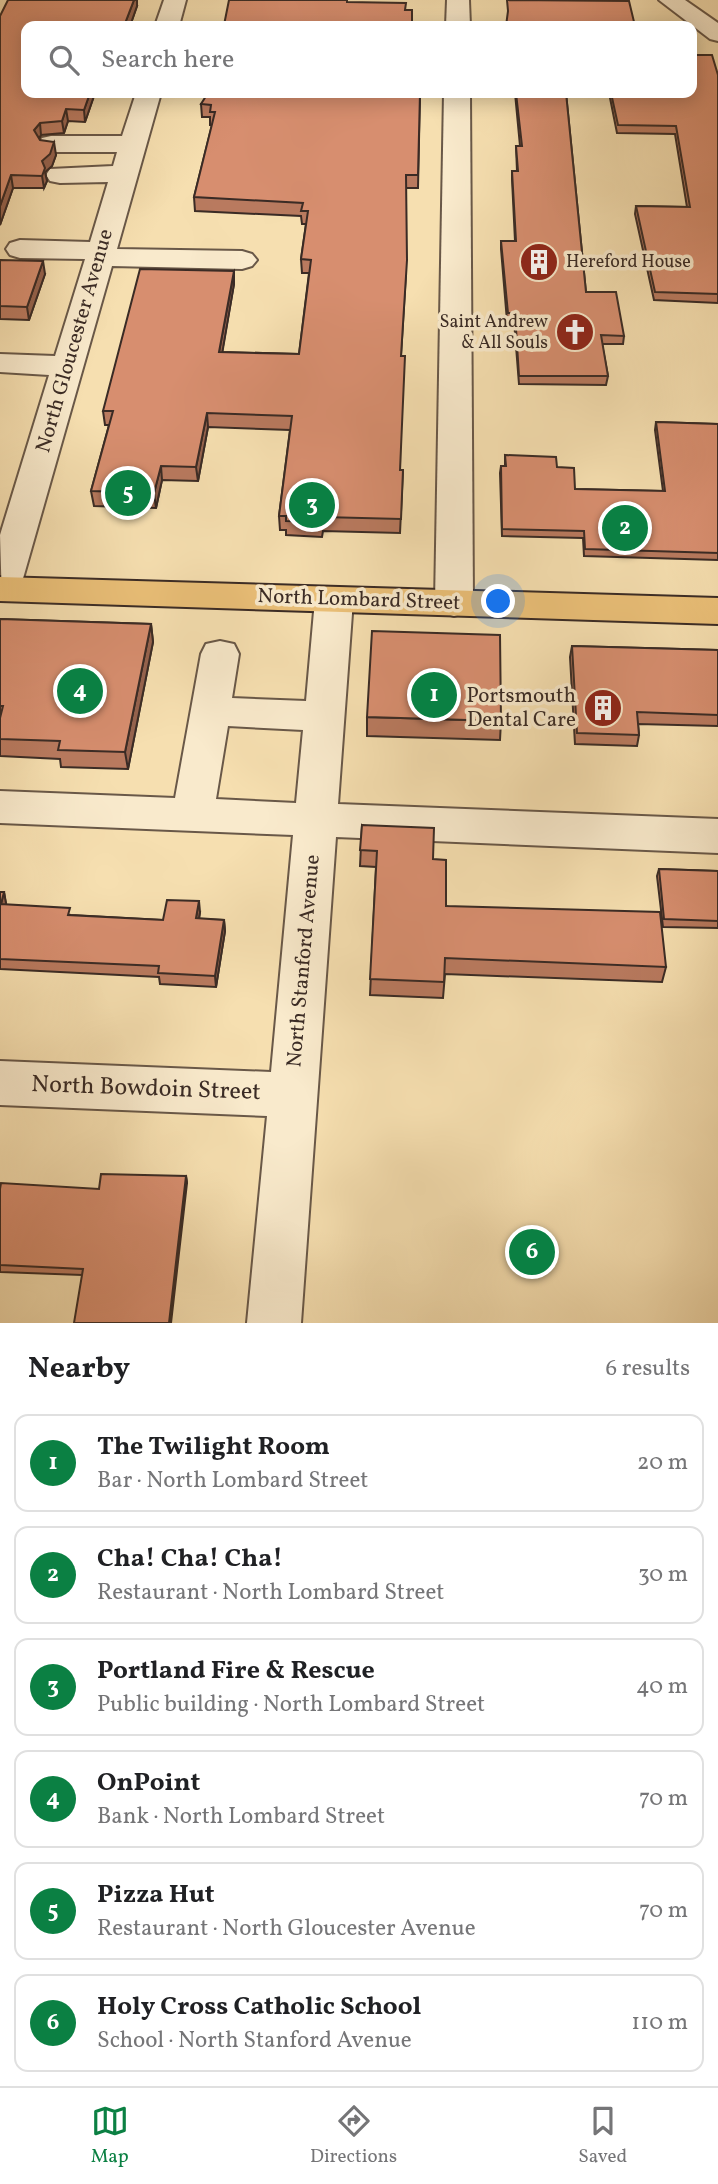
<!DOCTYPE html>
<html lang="en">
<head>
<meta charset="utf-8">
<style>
	body { margin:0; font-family:Vollkorn,serif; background:#f2f2f2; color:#202124 }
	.you { position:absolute; left:499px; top:602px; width:24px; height:24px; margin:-18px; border:5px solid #fff; border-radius:50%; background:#1a73e8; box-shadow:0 0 0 10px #1a73e833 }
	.badge { display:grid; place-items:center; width:46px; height:46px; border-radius:50%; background:#0b8043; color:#fff; font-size:23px; font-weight:700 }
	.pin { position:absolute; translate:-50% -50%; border:4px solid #fff; box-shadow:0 2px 7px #0006 }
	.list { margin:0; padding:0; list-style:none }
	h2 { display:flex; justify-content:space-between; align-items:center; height:91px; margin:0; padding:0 28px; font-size:30px }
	h2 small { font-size:23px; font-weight:400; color:#757577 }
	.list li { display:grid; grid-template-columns:46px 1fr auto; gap:21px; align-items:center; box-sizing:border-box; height:98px; margin:0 14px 14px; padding:0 14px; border:2px solid #e0e0e0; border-radius:14px }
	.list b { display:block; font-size:26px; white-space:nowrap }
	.list p { margin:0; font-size:23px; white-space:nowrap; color:#757577 }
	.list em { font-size:23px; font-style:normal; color:#757577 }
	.icon { flex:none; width:38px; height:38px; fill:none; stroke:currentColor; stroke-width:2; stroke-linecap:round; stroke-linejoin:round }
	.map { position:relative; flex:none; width:718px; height:1323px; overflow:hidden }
	.search { position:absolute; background:#fff; box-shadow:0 4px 18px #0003; left:21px; right:21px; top:21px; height:77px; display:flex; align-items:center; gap:18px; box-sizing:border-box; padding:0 24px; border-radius:14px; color:#757577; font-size:26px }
	.sheet { height:763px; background:#fff }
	nav { display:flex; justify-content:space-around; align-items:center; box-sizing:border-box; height:98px; border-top:2px solid #e0e0e0; background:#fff; font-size:19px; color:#757577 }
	nav a { display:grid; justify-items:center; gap:4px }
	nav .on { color:#0b8043 }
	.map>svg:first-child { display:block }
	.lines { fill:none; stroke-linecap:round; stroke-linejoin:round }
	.minor-casing { stroke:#695848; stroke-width:4 }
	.major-casing { stroke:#3a2b25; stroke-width:4 }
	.minor { fill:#f9eacc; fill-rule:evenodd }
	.major { fill:#ebc078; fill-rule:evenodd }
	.wall { fill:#b97a5f; stroke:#3a2b25; stroke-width:2 }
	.shaded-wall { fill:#96634e; stroke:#3a2b25; stroke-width:2 }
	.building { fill:#d78e6f; stroke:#3a2b25; stroke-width:2 }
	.labels { text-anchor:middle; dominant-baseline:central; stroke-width:7; stroke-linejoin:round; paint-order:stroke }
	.far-poi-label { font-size:18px; fill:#3a2b25; stroke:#f9eacc; text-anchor:start }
	.street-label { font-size:21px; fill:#3a2b25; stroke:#f9eacc }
	.poi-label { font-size:21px; fill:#3a2b25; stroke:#f9eacc; text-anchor:end }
	.near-street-label { font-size:24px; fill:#3a2b25; stroke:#f9eacc }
</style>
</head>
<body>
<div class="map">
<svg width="718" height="1323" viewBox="0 0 718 1323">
	<rect width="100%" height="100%" fill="#f6dfb0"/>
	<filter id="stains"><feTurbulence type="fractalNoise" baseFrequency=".00286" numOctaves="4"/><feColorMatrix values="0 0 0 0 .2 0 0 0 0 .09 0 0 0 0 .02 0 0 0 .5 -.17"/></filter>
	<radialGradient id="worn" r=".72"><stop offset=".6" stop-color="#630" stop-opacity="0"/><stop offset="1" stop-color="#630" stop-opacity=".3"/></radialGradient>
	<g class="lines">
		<defs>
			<g id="minor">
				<path d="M164,0H186L179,26H155Z"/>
				<path d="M447,0H469L470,26H446Z"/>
				<path d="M659,0H685L718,23V41L710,39Z"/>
				<path d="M136,93H161L117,249L242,251L252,254L257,260L252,266L242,269L112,266L20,589L15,598L2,601L0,535L49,375L0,372V354L55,356L85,259L20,258L10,255L6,249L10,243L20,240L90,242L108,182L60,183L50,181L46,175L50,169L113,166L117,152H51L42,150L38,144L42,138L51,136H122Z"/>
				<path d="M444,93H470L473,603L467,612L454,616L441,612L435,603Z"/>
				<path d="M334,587L347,591L353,600L338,804L718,819V853L336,837L301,1323H247L267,1116L0,1105V1061L271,1072L293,835L0,823V791L175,798L201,654L206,644L220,641L234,644L239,654L232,698L306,701L315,600L321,591ZM228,726L303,730L296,803L216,799Z"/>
			</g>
			<path id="major" d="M0,577L718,598V624L0,601Z"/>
		</defs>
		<use href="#minor" class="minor-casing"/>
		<use href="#major" class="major-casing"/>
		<use href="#minor" class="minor"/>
		<use href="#major" class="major"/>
	</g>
	<g class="wall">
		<path d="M137,6L130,26H26L95,93L85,122L68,121L64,133L41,135L39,139L56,155L52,166L45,172L47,181L44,188H13L0,225V16Z"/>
		<path d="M718,75V303L654,300L635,214L636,206L687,207L675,134L617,133L609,93H692Z"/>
		<path d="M420,93L418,188H406V273L401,356L400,470H403L400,533L323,531L322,537L286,535V530H280L279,516L290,430L208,427L198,481L162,480L156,508L94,506L91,491L109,425H105L103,411L234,271V284L222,352L299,354L309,273H302L301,259L306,224H302L301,216L195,211L194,197L212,125H210V117H202L201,104Z"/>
		<path d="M515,93H566L586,292L624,336L623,344H602L608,376L606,385L519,384L514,321H507L501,249V241H515L512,179V171H517L516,146H520Z"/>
		<path d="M0,260L45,274L29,320L0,319Z"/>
		<path d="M656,422L718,424V560L584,556L583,538L502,536L500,473L501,466H505V455L557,467L575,489L663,491L655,430Z"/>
		<path d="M0,619L151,624L153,642L128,769L61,767L60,759L0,756Z"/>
		<path d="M572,646L718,650V726L638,724L639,735L637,746L575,744L570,657Z"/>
		<path d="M367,717L501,721L500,740L367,736Z"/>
		<path d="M362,825L433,859L446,906L666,967L662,982L445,974L443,998L370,995L376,867L360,866Z"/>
		<path d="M659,869L718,871V928L663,927L657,876Z"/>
		<path d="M0,892H4L6,905L71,915L163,920L200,912L199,919L224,920L225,931L216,987L160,984L159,977L0,969Z"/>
		<path d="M186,1176L187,1183L82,1275L0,1272V1189H99Z"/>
	</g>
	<g class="shaded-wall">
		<path d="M134,0H137V6L130,26H124Z"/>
		<path d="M90,93H95L85,122L84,110Z"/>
		<path d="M66,109L68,121L64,133L62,121Z"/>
		<path d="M40,123L41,135L36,143L34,130Z"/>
		<path d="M54,142L56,155L52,166L45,172L47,181L44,188L42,176V161Z"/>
		<path d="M11,175L13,188L0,225V206Z"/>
		<path d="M43,261L45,274L29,320L27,307Z"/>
		<path d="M234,271V284L220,366L219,352Z"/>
		<path d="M207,413L208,427L198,481L196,467Z"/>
		<path d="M161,466L162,480L156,508L154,493Z"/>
		<path d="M151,624L153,642L128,769L125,752Z"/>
		<path d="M4,892L6,903L4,916L1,904Z"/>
		<path d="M199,901L200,912L197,929L196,918Z"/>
		<path d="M224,920L225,931L216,987L215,976Z"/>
		<path d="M186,1176L187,1183L171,1323H169Z"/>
	</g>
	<g class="building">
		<path d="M8,0H134L124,26H26V93H90L84,110L66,109L62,121L40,123L34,130L40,140L54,142L50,154L42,161L45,168L42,176L11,175L0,206V16Z"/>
		<path d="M229,0H347V2L406,3L405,10H412V26H230V25H224Z"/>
		<path d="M507,0L629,1L635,26H506L508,11Z"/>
		<path d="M692,55H712L718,75V294L655,292L636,206L690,207L676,126L618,125L611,93H692Z"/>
		<path d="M208,93H420L418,175H406L407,260L401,356H405L400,470H403L401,519L323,517L322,522L286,521V516H279L292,416L207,413L196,467L161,466L154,493L91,491L113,411H103L140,269L234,271L219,352L299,354L311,260L301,259L308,211H301L303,203L194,197L215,112H210L211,105L201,104Z"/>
		<path d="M516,93H566L586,292H616L624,336L601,335L608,376H519L515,313H508L501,241H516L512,171H518L516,146H522Z"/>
		<path d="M0,260L43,261L27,307L0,306Z"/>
		<path d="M656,422L718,424V553L585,549L584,531L502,529L501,466H506L505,455L556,457L557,467L574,468L575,489L665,491Z"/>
		<path d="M0,619L151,624L125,752L58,750L60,741L0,739V718L3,706H0Z"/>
		<path d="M372,631L500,635L501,721L367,717Z"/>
		<path d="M572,646L718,650V715L637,712L639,735L577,733Z"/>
		<path d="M362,825L434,828L433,859L446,860V906L660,912L666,967L445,958L444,982L370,979L377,851L360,850Z"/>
		<path d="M659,869L718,871V921L664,919Z"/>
		<path d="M0,892H4L1,904L70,908L68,915L163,920L167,900L199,901L196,918L224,920L215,976L158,973L159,966L0,959Z"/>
		<path d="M101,1174L186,1176L169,1323H74L83,1269L0,1265V1189L1,1183L99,1189Z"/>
	</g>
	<defs>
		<symbol id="building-disc" viewBox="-11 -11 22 22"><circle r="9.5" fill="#8f2418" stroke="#f9eacc"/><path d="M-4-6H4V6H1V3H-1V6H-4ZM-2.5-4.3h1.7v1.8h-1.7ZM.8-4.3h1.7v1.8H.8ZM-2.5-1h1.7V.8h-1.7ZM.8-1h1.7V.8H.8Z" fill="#fff"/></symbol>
		<symbol id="church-disc" viewBox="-11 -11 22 22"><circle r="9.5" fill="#8f2418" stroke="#f9eacc"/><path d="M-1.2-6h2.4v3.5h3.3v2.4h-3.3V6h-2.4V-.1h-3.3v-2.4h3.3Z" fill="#fff"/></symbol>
	</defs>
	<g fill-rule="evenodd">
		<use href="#building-disc" x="517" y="240" width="44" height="44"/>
		<use href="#church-disc" x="553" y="310" width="44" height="44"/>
		<use href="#building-disc" x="581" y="686" width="44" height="44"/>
	</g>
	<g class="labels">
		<g class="far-poi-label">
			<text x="566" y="262">Hereford House</text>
			<text x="548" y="322" text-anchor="end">Saint Andrew<tspan x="548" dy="21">&amp; All Souls</tspan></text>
		</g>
		<g class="street-label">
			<text transform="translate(75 341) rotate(-74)">North Gloucester Avenue</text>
			<text transform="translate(359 600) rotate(2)">North Lombard Street</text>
			<text transform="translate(304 961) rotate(-85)">North Stanford Avenue</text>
		</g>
		<g class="poi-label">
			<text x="576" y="696">Portsmouth<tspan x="576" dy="24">Dental Care</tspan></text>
		</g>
		<g class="near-street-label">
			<text transform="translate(146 1089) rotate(2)">North Bowdoin Street</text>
		</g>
	</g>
	<rect width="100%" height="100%" filter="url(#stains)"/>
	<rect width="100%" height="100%" fill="url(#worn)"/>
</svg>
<div class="you"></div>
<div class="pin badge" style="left:434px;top:695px">1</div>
<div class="pin badge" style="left:625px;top:528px">2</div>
<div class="pin badge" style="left:312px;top:505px">3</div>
<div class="pin badge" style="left:80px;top:691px">4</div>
<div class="pin badge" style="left:128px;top:493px">5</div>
<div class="pin badge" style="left:532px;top:1252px">6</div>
<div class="search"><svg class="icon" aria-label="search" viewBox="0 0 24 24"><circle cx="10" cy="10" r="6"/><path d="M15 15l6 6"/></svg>Search here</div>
</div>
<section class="sheet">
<h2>Nearby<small>6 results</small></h2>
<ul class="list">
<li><span class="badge">1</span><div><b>The Twilight Room</b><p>Bar · North Lombard Street</p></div><em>20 m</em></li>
<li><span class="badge">2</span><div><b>Cha! Cha! Cha!</b><p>Restaurant · North Lombard Street</p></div><em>30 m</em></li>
<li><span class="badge">3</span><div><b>Portland Fire &amp; Rescue</b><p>Public building · North Lombard Street</p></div><em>40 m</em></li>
<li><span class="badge">4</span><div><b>OnPoint</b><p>Bank · North Lombard Street</p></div><em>70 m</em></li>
<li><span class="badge">5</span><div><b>Pizza Hut</b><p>Restaurant · North Gloucester Avenue</p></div><em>70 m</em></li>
<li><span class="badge">6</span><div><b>Holy Cross Catholic School</b><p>School · North Stanford Avenue</p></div><em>110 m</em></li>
</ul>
</section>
<nav>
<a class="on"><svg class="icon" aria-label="map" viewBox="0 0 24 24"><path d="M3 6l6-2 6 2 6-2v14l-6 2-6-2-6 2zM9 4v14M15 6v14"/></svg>Map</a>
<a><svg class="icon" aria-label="directions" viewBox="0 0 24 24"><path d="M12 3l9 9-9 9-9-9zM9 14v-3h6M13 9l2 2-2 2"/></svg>Directions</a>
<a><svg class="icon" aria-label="saved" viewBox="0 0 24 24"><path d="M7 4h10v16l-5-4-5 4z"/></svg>Saved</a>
</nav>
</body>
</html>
